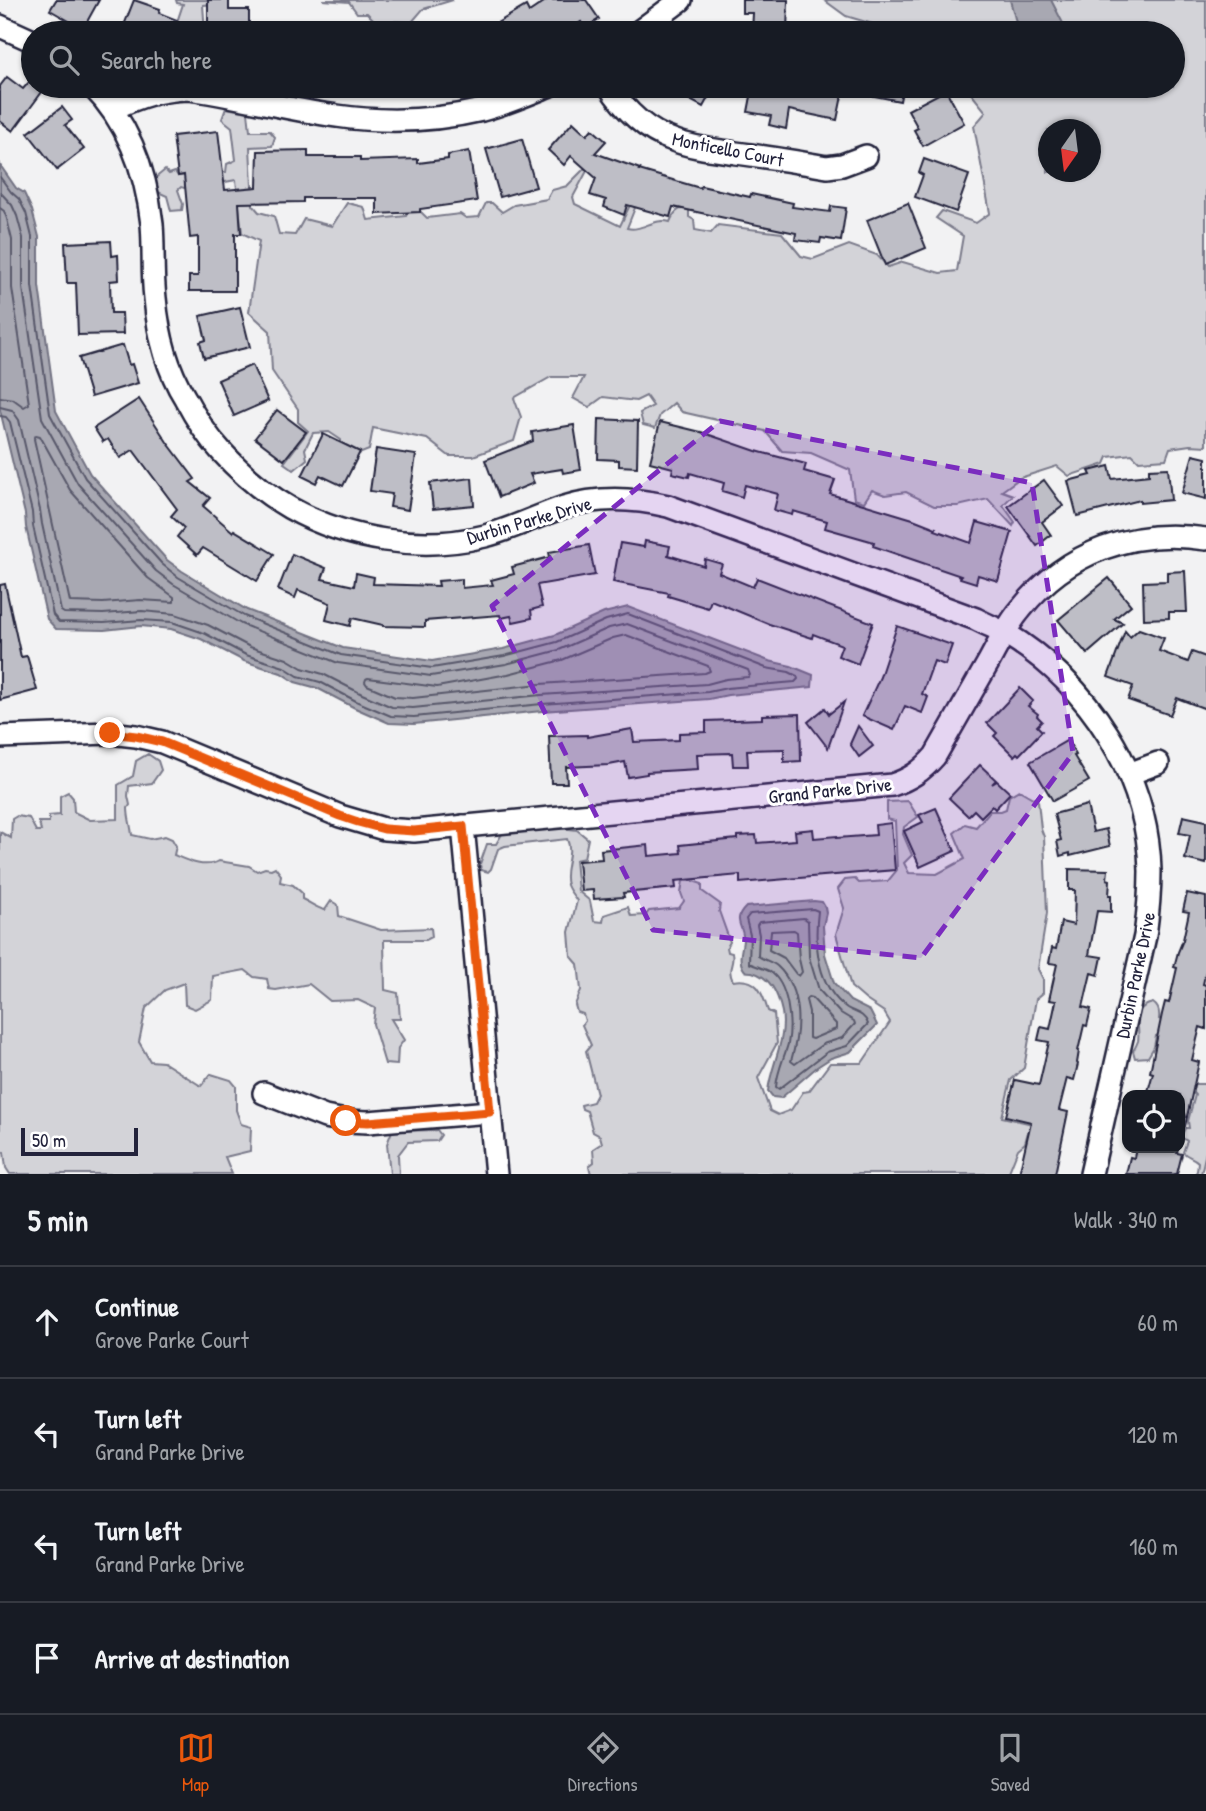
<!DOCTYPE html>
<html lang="en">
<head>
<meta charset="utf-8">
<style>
	body { margin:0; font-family:"Patrick Hand",sans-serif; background:#242831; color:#f1f3f6 }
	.controls { position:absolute; right:21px; bottom:21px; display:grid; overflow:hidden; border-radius:14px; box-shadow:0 2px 5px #0004 }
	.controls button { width:63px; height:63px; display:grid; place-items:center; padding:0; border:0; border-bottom:2px solid #363941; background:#171b24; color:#f1f3f6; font:35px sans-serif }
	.compass { position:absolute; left:1038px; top:119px; width:63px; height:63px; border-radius:50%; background:#171b24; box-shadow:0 2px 5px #0004; rotate:194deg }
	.scale { position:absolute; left:21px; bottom:18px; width:117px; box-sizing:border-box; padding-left:7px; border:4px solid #22223b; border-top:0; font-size:19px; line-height:24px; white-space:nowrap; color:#22223b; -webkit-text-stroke:5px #fff; paint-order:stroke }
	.stop { position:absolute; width:21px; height:21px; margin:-16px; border:5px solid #ea580c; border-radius:50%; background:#fff }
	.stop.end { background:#ea580c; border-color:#fff; box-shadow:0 2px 7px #0008 }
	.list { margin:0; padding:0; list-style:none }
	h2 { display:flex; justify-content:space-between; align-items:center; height:91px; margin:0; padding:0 28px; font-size:30px }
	h2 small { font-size:23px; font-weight:400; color:#9ea1a6 }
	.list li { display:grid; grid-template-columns:46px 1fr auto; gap:21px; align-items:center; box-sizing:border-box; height:112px; padding:0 28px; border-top:2px solid #363941 }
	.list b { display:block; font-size:26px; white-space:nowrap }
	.list p { margin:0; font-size:23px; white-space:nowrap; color:#9ea1a6 }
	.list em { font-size:23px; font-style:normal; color:#9ea1a6 }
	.icon { flex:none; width:38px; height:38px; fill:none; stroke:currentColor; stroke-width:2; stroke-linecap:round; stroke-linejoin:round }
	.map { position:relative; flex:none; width:1206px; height:1174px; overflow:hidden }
	.search { position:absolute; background:#171b24; box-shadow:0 2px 5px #0004; left:21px; right:21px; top:21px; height:77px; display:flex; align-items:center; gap:18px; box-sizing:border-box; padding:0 24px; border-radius:38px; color:#9ea1a6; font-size:26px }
	.sheet { height:539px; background:#171b24 }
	nav { display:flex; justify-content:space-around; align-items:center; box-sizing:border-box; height:98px; border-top:2px solid #363941; background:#171b24; font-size:19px; color:#9ea1a6 }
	nav a { display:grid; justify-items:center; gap:4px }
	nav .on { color:#ea580c }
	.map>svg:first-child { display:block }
	.green { fill:#d3d3d8; stroke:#7a7a8a; stroke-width:2; fill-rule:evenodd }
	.water { fill:#a8a8b2; stroke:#727282; stroke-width:2 }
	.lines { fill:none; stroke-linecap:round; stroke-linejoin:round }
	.shore { stroke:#58586b; stroke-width:2 }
	.building { fill:#bebec6; stroke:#22223b; stroke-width:2 }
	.minor-casing { stroke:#22223b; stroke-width:26 }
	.minor { stroke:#fff; stroke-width:21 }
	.route { stroke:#ea580c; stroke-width:9 }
	.marked { fill:#7b2cbf; fill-opacity:0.2; stroke:#7b2cbf; stroke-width:5; stroke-dasharray:14 9; stroke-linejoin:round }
	.labels { text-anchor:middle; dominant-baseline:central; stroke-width:6; stroke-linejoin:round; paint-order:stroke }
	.street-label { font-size:19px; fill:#22223b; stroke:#fff }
</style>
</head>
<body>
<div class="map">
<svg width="1206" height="1174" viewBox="0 0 1206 1174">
	<rect width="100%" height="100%" fill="#f2f2f3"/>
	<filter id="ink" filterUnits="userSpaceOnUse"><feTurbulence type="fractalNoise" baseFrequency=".0143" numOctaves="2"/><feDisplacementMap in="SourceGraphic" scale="14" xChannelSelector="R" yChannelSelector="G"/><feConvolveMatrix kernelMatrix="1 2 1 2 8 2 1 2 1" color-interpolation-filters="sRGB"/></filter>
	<g filter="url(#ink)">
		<g class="green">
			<path d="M176,0H216L215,4L203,5L205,33H189V30L175,28L183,4L177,3Z"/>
			<path d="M323,0H453L423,9L412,22L375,21L367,13H357L349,2Z"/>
			<path d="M824,0H1206V446L1190,445L1170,448L1166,459L1139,461L1132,454L1108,457L1105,464L1069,476L1057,466L1020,478L1002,491L1013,495L1003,505L1015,522L1013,526L988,499L958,506H934L906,492L885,495L872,490L864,502L854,499L850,470L811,453L782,451L765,431L682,412L674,403L660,415L655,428L643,425L640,413L653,406L646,396L636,401L603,397L589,407L573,398L584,377H551L514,398L521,417L514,441L473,456H449L427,439L373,428L369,450L359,454L341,444V440L329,432L313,433L305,449L307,459L294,470L284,463L308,431L298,422V409L272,371L270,331L249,312L259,241L242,233L236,180L188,189L181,187L178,190L183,204L182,210L171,211L167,196L158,192L154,179L165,170L169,174L175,172L178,176L226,172L227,164L236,160L232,127L222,119L226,108L248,112L250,131H270L275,137L272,146L250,147L253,205L259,212L274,216L279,234L295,235L304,219L332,226L347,203L364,207L368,220L406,216L408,211H420L427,218L460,214L466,218L479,217L486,203H492L502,212L514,205L547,199L552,190L567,186L585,168L588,169L573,197L575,204L620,226L642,180L644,185L627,228C642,232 654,217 670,222C674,212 678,208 689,207V217L694,220L695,230L711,233L718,225L782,233L801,256L813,259L849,245L877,255L888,267L903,262L940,273L957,271L963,236L936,218L942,211L976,223L990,213L974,126L986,112L965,86H1173V33H903L846,16ZM1048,130H1090V172H1048Z"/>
			<path d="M148,754L158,761L161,770L152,783L129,786L128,796L130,805L128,808C128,818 131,825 132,835L150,839L165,836L172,839L176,846L174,855C188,861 205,869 219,861L249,866L257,871L265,868L271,869L275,867L281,875L280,882L293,885L302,893V899C311,903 316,908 325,910L331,901L338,905L339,916L381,930L431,928L432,937L426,940H384L385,990L398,993L400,1019H391L404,1040L398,1048L397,1065L385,1064L373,1024L375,1008L358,1000L330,1001L309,984L276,990L269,989L267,979L254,977L245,970L213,976L212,1000L195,1009L185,1005L184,983L165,990L146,1008L139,1042L150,1061L163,1062L201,1086L211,1074L231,1080L236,1086V1110L241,1124L251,1127L250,1151L225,1157L232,1174H10L6,1168L4,1152H0V832L11,838L12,819L17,816L29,818L36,831H41L39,822H49V816L60,815V796L68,792L73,798L74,812L90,820L118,819V785L133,776L136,761Z"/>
			<path d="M1019,790L1038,801L1041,829L1044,837L1047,913L1038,969L1043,979V993L1036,999L1024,1068L1011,1080L1002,1117L1037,1125L1036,1131L1028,1132L1025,1143L1018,1149L1008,1174H591L589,1166L594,1162L593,1149L602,1143L600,1136L593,1132L587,1111L582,1109L581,1105L593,1102L597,1094L586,1051L591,1045L582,1025L585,1021L583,1014L577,1012L575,1005L581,990L578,964L571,956L569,932L577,901C574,896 569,891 567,885C562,869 574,855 567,839L505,846L498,849L491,869L488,872L481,870L480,864L487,844H496L502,834L561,828L577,830L588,839L584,858L575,860L578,891L590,901L594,921L603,922L604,915L628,907L631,916L646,915L649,911L679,908L684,901L681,893L683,881H693L702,884V891L720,904L719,911L730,942L727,947L728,952L732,953C735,965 726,967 733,981C757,977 762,991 768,1011L774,1014L777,1043L758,1078L770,1111L778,1115L791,1110L803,1092L809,1091L830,1063H862L890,1022L884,1012L866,1000L851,987L836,934L844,908L838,889L845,880L855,879L859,883L888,881L897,870L895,821L887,819V802L908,801L918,817L904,827L903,834L912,855L904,863L909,873L937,874L965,859L954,833L965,824L976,827L990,811H1001L1006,809L1009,796Z"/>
			<path d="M1153,1003C1159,1007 1160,1012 1159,1019L1164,1021L1160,1034L1156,1036L1154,1047L1148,1057L1135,1058L1133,1051C1135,1048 1137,1044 1138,1041C1141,1027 1129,1008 1153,1003Z"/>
			<path d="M1193,1084H1206V1152L1201,1174H1195L1197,1171L1198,1162C1193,1157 1187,1157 1183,1152L1187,1141L1181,1137L1185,1128H1189L1188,1121L1195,1095L1190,1090Z"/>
			<path d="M437,1130L441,1135L437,1141L408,1142L398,1155L399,1174H390L387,1144L392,1131Z"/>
		</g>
		<g class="water">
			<path d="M1010,0H1051L1068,33H1024L1017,26Z"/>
			<path d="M0,165L16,188L24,193L32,210L39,237V286L56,411L90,474L167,560L182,571L247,610L343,648L432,661L503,649L555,635L604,613L628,607L769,661L791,666L813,675L812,687L728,695L709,699L542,711L414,724L389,723L355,708L317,688L295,682L281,673L244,661L201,639L171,629L141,626L104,630L56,629L47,619L26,527L25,514L0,410Z"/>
			<path d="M814,901L822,902L825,907L826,913L823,926L825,954L834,983L850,1001L870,1011L877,1025L850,1052L831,1058L817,1067L781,1098L773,1097L768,1091C771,1065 787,1039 782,1012C778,994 771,977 752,972C746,971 746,973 743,968C737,958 744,946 743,936C743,931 739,925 739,920C738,915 743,910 746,907Z"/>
		</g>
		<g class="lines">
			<g class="shore">
				<path d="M0,177L11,192L19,199L26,213L32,237V286L50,414L85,478L162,564L178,577L244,616L341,655L432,668L504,656L557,642L606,620L628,614L766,668L789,672L797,676L798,679L795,682L727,688L708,692L542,704L414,717L391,716L358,702L320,682L298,676L284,667L246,655L204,633L172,622L141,620L104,623L59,622L53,615L33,526L32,512L10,422L6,417L0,416"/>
				<path d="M0,192L12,205L17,216L23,238V288L42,418L78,484L156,571L173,584L241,624L338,663L431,676L506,664L559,650L609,628L627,624L748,670L750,675L748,677L726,679L707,684L541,695L413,708L392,707L362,694L323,674L302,668L287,659L250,647L208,625L175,614L142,611L103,614L64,613L61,611L42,524L40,510L19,420L12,410L0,407"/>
				<path d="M0,208L4,211L7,219L12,240V288L29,404L24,407L13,399L0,397"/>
				<path d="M36,435L40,436L70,490L148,578L174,597V602L140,600L103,603L70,602L34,439Z"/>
				<path d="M626,635L708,666L710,671L705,673L540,684L413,698L395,697L367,685L365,682L366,679L368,678L437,687L508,674L562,660L613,638Z"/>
				<path d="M813,909L818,911C814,944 817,987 847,1008C855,1013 864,1013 868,1024L847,1046L827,1052L779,1089L776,1087C777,1072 784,1058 788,1044C792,1023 789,983 769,971C763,968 755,966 749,963L750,935L746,919L750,914Z"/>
				<path d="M804,918L808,921L809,957L819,990L839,1012L854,1021L855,1024L842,1038L823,1044L795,1064L791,1061C800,1031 803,990 777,966C772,962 764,960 758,956L759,935L757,925L759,922Z"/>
				<path d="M794,930L797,932L799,959L802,972L799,976L796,974L784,958L769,950L771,931Z"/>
				<path d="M808,997L812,998L836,1024V1029L812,1039L809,1038V1012L806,1000Z"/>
			</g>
		</g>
		<g class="building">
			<path d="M56,0H99L83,29L50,10Z"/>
			<path d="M134,0L160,9L159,13L177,20L172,33H121Z"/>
			<path d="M208,0H229V10H249V33H208Z"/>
			<path d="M547,0H586L599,19L585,28L581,22L564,33H480L526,6L529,12Z"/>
			<path d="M742,0H788L787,33H752L753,13H742Z"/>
			<path d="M7,77L23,89L29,82L42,92L13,131L0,121V86Z"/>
			<path d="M664,86H709L704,94L709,96L703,107Z"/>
			<path d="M753,86H791L804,89L805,86H844L837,120L789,110L786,129L769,125L771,116L748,112Z"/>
			<path d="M854,86H903L900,101L854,92Z"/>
			<path d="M946,90L964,123L923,146L914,130L918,128L908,110Z"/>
			<path d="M62,107L72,120L65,125L84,149L57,170L28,133Z"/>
			<path d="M573,122L587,135L592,129L606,141L595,153L640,169L639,170L700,188L701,186L750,197L751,194L793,203L792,207L830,212L831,206L846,208L841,241L821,238L820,243L795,240L796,233L673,207L670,217L627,205L624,215L604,207L606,200L590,195L596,178L571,156L564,165L548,150Z"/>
			<path d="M218,131L225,190L257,187L258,151L308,150V157H360V161L418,159V163L448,159V155L469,151L477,201L420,209V212L377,214V198H303V202L239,203L241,234H235V291H189V276H198V237L190,238L184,175L178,176L173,136Z"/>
			<path d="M522,139L536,187L500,197L486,149Z"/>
			<path d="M924,159L969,175L956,212L915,197L923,175L919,173Z"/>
			<path d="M908,203L926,248L885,265L867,220Z"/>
			<path d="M111,241L112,256L118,255L119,280L110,281L111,313H122L123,334L78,335L76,283H67L65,243Z"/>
			<path d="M240,307L250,347L204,358L200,342L206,340L200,316Z"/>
			<path d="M123,345L129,365L132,364L138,383L91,397L79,358Z"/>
			<path d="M252,365L268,401L234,416L218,380Z"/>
			<path d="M139,399L167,442L195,479L190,482L210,498L203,506L233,532L234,530L274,554L257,581L203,548L197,555L177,537L184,528L171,516L177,509L133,450L120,458L108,439L103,442L94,428Z"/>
			<path d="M277,410L306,432L284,460L255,438Z"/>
			<path d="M599,419L638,421L637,467L619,466V460L598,459Z"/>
			<path d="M660,422L701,432L756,451L806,464L804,471L835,480L830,494L913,519L936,528L935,530L971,543L977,522L1012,532L998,581L978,575L976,583L960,578L961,576L873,546L874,542L825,528L827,521L793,511L792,515L774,510L778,494L745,485L742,497L722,491L724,483L690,473L689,477L672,473L673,468L650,462Z"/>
			<path d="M574,425L581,470L563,473L562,469L530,474L534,483L499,497L485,460L533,441L532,432Z"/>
			<path d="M323,434L360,452L343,486L320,475L316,483L302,476Z"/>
			<path d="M376,449L416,455L408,510L390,507L392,494L370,491Z"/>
			<path d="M1193,455L1206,458V499L1182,493Z"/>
			<path d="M1109,466L1112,479L1149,475V469L1168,468L1171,500L1140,503V500L1077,516L1068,481L1091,475L1089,471Z"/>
			<path d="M472,478L474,505L433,509L430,483Z"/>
			<path d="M1044,480L1063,506L1042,522L1051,535L1037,546L1008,506Z"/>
			<path d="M645,541L670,546L668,555L704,566L705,559L722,564L719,573L753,587L757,578L873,623L858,664L838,656L842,645L813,634L812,638L769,624L711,600L708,608L668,596L669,593L613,582L620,543L644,547Z"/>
			<path d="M589,545L595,575L537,585L542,607L531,610L532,618L513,622L511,616L501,618L500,615L425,621V627L383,626V625L352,618L350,626L326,620L330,603L298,590L295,598L278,590L292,554L326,568L322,579L354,586L356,573L374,577L373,584L439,586L438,581L462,579V588L493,585L491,580L514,574L512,567L550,557L549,552Z"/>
			<path d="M1185,571L1187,612H1169V618L1144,619L1143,582L1167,581V572Z"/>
			<path d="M1109,578L1131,605L1114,619L1123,623L1087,654L1058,620Z"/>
			<path d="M5,584L21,657L27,656L37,690L0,700V585Z"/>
			<path d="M897,626L952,645L945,665L934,661L922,694L928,697L922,713L905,706L894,730L862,716L880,677Z"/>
			<path d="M1139,629L1164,638L1159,651L1188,662L1192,652L1206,657V709L1177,698L1170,715L1128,700L1133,686L1108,677L1125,631L1130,637Z"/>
			<path d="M1020,688L1033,701L1028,706L1038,714L1037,716L1042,721L1037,726L1042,731L1019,755L1017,753L1014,756L994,736L997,733L987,723Z"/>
			<path d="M844,702L828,748L808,722L825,708L829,714Z"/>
			<path d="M800,714L801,761L784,762V749L747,750L748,766H733L732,753L697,754L698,769L647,772V774L628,777L625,762L609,765L566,767L567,783H551L549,736L587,735V737L632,729L634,742L679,740V733L706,732V721L762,719V715Z"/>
			<path d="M858,726L873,746L859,757L850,744Z"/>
			<path d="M1068,740L1076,755L1074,756L1089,781L1053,801L1030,762Z"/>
			<path d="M980,765L996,780L992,784L997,781L1010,793L995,809L992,806L981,817L974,810L968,816L949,798Z"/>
			<path d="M1087,805L1093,832L1106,829L1110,846L1070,856V853L1060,856L1057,841L1061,840L1054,814Z"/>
			<path d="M936,808L955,851L920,867L904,831L923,822L919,815Z"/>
			<path d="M1183,816L1206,821V864L1185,859L1190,835L1179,833Z"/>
			<path d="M891,823L895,870L740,883V875L675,881L676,888L623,893L624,897L594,899L593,890L581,891L578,861L602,859L601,850L648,845L649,856L681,853L680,845L737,839V836L756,835L757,843L796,840L795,831L813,829L814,838L837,836V838L876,835L875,825Z"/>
			<path d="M1069,869L1108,870L1107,879L1110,880L1109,895H1111V912L1097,911L1089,955L1102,957L1099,971L1098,975L1091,973L1083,1007L1091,1009L1087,1026L1084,1025L1078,1051H1079L1077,1063L1078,1064L1074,1080L1067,1078L1059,1110L1068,1112L1055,1174H1019L1031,1122L1006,1116L1015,1080L1039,1085L1049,1042L1038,1040L1041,1027L1050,1029L1056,1001L1049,1000L1057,964L1049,963L1052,948L1056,949L1061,922L1074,925L1075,890H1069Z"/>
			<path d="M1187,893L1206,897V971L1203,984L1206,985V1029L1200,1027L1192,1060L1199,1062L1185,1126L1180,1125V1095H1147L1153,1073L1150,1072L1162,1014L1165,1002L1169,1003L1177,968L1174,967L1178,952L1183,940L1189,912L1183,911Z"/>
			<path d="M1136,1148H1178L1177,1153L1182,1154L1177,1174H1126L1130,1157L1134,1158Z"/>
		</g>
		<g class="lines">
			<defs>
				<g id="minor">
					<path d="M0,26L33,41"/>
					<path d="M637,33L681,0"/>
					<path d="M92,86C129,123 146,172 152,224C154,248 152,273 155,298C158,332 167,369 185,398C195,417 206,435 221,451C240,472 264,493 290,508C347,540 421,552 485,536C512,529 537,516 564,507C599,496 633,498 668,506L976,619C985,624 996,628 1005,633C1088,683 1148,774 1150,871C1150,893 1148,914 1145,936L1091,1174"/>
					<path d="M609,86C624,109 646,131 673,140C693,148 716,150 736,153C767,157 797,162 827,167L842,165L866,156"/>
					<path d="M113,109C139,96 159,90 189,89C239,96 288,110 337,116C385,123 435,121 482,110C505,104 526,95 548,86"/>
					<path d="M0,737L109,733L136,736L162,742L340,816L384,829L414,831L892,785C910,779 922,771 935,756C953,725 970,694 988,663C998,645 1007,625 1021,609C1067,551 1134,528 1206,539"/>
					<path d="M1129,774L1158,763"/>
					<path d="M463,826L496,1174"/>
					<path d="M264,1093L325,1117L346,1121L368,1122L490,1112"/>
				</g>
			</defs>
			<use href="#minor" class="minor-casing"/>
			<use href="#minor" class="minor"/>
		</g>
	</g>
	<g class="lines" filter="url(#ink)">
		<path class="route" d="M110,733L136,736L162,742L340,816L358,822L384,829L414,831L463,826L490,1112L368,1122L346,1121"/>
	</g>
	<path class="marked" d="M720,421L1032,483L1073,753L921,958L653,930L492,606Z"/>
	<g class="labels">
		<g class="street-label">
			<text transform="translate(728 149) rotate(11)">Monticello Court</text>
			<text transform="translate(529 520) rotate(-16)">Durbin Parke Drive</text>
			<text transform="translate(830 790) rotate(-6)">Grand Parke Drive</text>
			<text transform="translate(1135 975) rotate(-78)">Durbin Parke Drive</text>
		</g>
	</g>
</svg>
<div class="controls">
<button><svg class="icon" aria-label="locate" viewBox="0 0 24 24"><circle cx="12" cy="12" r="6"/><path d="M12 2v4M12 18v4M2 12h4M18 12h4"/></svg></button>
</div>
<svg class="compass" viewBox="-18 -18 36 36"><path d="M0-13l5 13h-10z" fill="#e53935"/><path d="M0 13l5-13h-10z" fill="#9ea1a6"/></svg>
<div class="scale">50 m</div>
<div class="stop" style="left:346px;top:1121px"></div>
<div class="stop end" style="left:110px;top:733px"></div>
<div class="search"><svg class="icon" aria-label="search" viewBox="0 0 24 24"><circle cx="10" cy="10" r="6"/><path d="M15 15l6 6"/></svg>Search here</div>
</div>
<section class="sheet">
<h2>5 min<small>Walk · 340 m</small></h2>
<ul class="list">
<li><svg class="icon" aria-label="ahead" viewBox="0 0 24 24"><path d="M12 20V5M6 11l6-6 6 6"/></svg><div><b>Continue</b><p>Grove Parke Court</p></div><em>60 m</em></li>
<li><svg class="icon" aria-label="left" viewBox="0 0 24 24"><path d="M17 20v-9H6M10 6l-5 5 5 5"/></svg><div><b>Turn left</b><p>Grand Parke Drive</p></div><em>120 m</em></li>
<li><svg class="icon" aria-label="left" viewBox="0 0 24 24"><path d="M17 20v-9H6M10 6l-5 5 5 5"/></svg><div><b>Turn left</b><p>Grand Parke Drive</p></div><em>160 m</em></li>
<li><svg class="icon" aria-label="arrive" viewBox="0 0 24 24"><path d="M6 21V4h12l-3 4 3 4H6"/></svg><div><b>Arrive at destination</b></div></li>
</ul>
</section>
<nav>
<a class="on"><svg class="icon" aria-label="map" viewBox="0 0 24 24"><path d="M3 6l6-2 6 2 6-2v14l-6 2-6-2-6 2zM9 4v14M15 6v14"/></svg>Map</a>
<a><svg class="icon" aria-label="directions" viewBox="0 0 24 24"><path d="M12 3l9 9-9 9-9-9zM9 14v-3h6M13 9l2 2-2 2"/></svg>Directions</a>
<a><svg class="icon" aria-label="saved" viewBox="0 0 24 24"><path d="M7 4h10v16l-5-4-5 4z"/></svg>Saved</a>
</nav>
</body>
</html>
